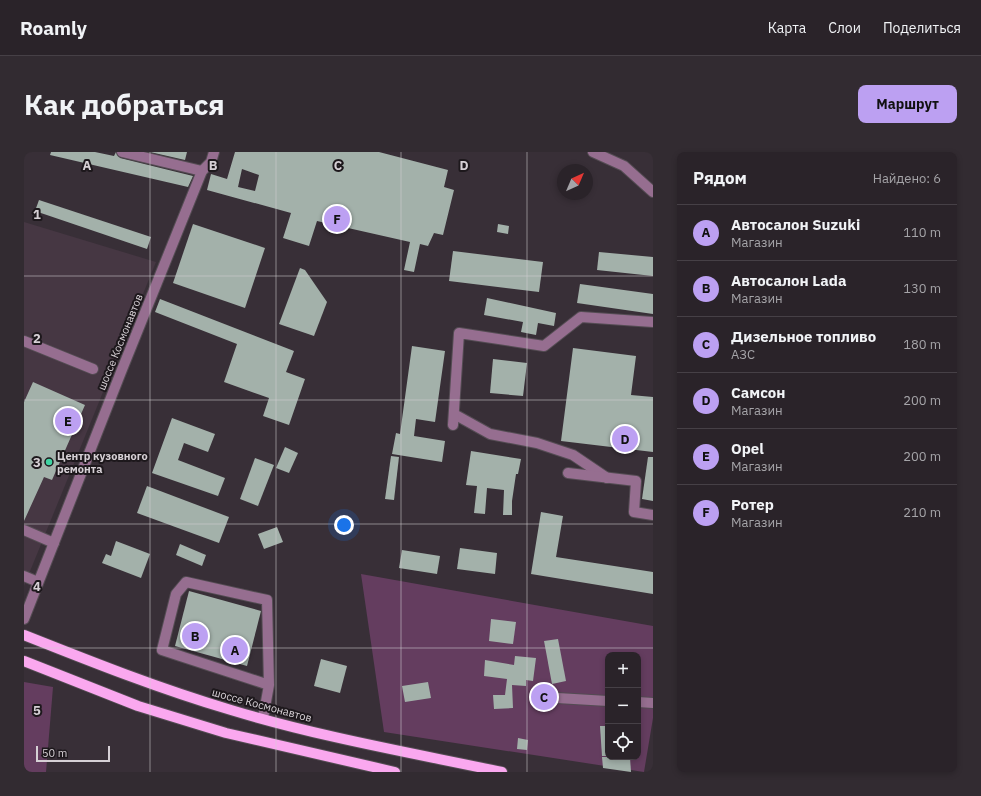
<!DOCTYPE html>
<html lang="ru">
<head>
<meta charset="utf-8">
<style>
	body { margin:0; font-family:"IBM Plex Sans",sans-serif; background:#322b31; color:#f1f3f6 }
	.controls { position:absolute; right:12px; bottom:12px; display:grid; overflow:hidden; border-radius:8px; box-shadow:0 2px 6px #0003 }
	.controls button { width:36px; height:36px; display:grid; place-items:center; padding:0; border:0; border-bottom:1px solid #464046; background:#2a2329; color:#f1f3f6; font:20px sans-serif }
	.compass { position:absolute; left:533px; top:12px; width:36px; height:36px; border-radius:50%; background:#2a2329; box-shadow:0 2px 6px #0003; rotate:44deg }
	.scale { position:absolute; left:12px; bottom:10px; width:74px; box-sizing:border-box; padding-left:4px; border:2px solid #d6d0d5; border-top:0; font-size:11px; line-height:14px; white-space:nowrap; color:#d6d0d5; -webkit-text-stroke:3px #1d181c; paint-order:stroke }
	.you { position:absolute; left:320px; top:373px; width:14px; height:14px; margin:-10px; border:3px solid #fff; border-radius:50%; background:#1a73e8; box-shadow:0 0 0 6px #1a73e833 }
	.badge { display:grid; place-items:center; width:26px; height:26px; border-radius:50%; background:#bca0f2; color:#111; font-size:13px; font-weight:700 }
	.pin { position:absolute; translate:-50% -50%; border:2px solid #fff; box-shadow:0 1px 4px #0006 }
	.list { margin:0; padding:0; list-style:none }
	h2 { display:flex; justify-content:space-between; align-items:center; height:52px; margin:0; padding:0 16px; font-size:17px }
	h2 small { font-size:13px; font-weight:400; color:#a5a4a8 }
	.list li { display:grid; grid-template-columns:26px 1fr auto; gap:12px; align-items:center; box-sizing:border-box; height:56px; padding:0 16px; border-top:1px solid #464046 }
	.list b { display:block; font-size:15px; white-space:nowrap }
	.list p { margin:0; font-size:13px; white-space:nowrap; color:#a5a4a8 }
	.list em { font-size:13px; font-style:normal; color:#a5a4a8 }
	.icon { flex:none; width:22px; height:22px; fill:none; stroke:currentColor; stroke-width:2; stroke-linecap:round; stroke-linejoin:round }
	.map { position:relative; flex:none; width:629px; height:620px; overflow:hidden; border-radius:8px }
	header { display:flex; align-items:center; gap:24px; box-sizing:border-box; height:56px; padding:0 20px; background:#2a2329; border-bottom:1px solid #464046 }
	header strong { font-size:19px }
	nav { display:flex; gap:22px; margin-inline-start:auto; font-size:14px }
	.intro { display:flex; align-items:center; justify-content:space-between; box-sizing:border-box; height:96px; padding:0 24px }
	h1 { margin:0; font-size:28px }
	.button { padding:10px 18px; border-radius:8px; background:#bca0f2; color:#111; font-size:14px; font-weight:700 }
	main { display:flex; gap:24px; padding:0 24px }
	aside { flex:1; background:#2a2329; border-radius:8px; box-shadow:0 2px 6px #0003 }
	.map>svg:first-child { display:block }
	.built { fill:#463743 }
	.green { fill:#643d5f; fill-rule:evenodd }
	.building { fill:#a3b1aa; fill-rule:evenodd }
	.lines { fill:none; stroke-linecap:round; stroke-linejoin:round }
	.minor-casing { stroke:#544c53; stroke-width:12 }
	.major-casing { stroke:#544c53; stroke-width:12 }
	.minor { stroke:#966e90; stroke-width:10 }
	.major { stroke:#faa8ef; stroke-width:10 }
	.grid { fill:none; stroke:#d6d0d5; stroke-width:1; stroke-opacity:0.55 }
	.poi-dot { fill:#3fd4a2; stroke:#1d181c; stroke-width:1.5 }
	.labels { text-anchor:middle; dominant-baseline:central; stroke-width:4; stroke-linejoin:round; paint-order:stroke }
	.street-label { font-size:11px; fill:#d6d0d5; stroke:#1d181c }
	.poi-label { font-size:11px; font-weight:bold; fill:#d6d0d5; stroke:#1d181c; text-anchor:start }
	.grid-label { font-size:13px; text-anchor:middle; font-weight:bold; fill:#d6d0d5; stroke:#1d181c; stroke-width:4; stroke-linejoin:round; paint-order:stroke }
</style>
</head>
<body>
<header>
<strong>Roamly</strong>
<nav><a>Карта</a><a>Слои</a><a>Поделиться</a></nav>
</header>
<div class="intro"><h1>Как добраться</h1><a class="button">Маршрут</a></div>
<main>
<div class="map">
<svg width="629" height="620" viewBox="0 0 629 620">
	<rect width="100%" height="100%" fill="#382f37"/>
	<path class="built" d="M0,70L132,110L0,434Z"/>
	<g class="green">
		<path d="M337,422L629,474V566L620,620L360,580ZM584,503H614V605H584Z"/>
		<path d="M0,530L29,535L22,620H0Z"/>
	</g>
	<g class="building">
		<path d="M27,0H71L90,4L92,0L96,6L169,24L164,35L26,3Z"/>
		<path d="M126,0H163L161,8Z"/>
		<path d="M211,0H355L424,18L420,35L430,38L419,83L410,81L404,94L396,92L390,120L380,118L386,90L293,69L285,94L259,86L267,61L183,38L187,22L203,27ZM218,17L235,23L231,39L214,35Z"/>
		<path d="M15,48L127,85L123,97L11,59Z"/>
		<path d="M169,72L241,96L221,156L149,131Z"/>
		<path d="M474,72L485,74L484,82L473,80Z"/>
		<path d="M429,99L519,110L515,140L425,129Z"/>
		<path d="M575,100L629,105V124L573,118Z"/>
		<path d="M276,116L281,118L303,150L290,184L255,172Z"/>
		<path d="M556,132L629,142V162L553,151Z"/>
		<path d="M463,146L532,161L530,174L514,171L512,183L497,180L499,170L460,163Z"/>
		<path d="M136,147L270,199L262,220L281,227L265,273L239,264L245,246L200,230L213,192L131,160Z"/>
		<path d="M388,194L421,199L411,270L392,267L390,284L421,289L418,310L368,302L372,281L376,282Z"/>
		<path d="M549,196L612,204L607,243L629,245V300L537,289Z"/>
		<path d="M469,207L503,211L499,244L466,241Z"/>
		<path d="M9,230L61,253L28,328L20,325L0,369V250Z"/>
		<path d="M148,266L191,282L184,300L160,291L154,308L201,326L194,344L128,321Z"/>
		<path d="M261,295L274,301L265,321L252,316Z"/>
		<path d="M447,299L497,307L494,322H492L488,349V363H479L480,338L463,336L461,362L450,361L453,334L442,333Z"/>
		<path d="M367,304L375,305L370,348L361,347Z"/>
		<path d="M624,305H629V349L618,347Z"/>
		<path d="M231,306L250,313L234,354L216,347Z"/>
		<path d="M123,334L205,365L195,391L113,361Z"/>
		<path d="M517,360L539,364L532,405L629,420V442L507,422Z"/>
		<path d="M253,375L259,390L240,397L234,382Z"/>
		<path d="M92,389L126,402L117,426L78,411L82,402L87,404Z"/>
		<path d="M156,392L182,403L178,414L152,403Z"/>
		<path d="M436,396L473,401L471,422L433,417Z"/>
		<path d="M378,398L416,404L413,422L375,416Z"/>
		<path d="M165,439L237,459L223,514L151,494Z"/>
		<path d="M467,467L492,470L489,492L465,489Z"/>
		<path d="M534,487L542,529L528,532L520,489Z"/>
		<path d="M491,504L512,506L509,529L502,528V534L488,533L489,556L470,557L469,543H481L483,527L460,524L461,508L490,513Z"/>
		<path d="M297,507L323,514L316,541L290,534Z"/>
		<path d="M404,530L407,546L381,550L378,534Z"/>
		<path d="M576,574H584V604H578Z"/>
		<path d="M494,586L504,588L503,598L493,597Z"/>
		<path d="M578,605H606L607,620L579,616Z"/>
	</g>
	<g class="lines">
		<defs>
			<g id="minor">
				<path d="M98,0L178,19"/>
				<path d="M569,0L600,14L629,40"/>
				<path d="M0,189L69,217"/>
				<path d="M430,262L466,282L513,291L549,303L583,326"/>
				<path d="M429,273L435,181L520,194L557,165L629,170"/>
				<path d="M544,321L612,329L610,360L629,363"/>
				<path d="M0,378L30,391"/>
				<path d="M0,424L14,430"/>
				<path d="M0,467L97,220L178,19L187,10L190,0"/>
				<path d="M516,545L584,549"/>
				<path d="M614,550L629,551"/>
				<path d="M239,566L245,533L243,448L162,430L152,442L138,498L245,533"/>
			</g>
			<g id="major">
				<path d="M0,483C68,510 136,537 207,558C296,585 388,601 478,620"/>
				<path d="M0,509L114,554L202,581L371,620"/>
			</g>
		</defs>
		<use href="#minor" class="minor-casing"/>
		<use href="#major" class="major-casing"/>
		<use href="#minor" class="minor"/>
		<use href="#major" class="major"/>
	</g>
	<path class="grid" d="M126,0V620M252,0V620M377,0V620M503,0V620M0,124H629M0,248H629M0,372H629M0,496H629"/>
	<circle class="poi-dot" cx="25" cy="310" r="4"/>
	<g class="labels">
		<g class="street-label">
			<text transform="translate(96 190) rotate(-68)">шоссе Космонавтов</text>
			<text transform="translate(238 553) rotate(15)">шоссе Космонавтов</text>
		</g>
		<g class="poi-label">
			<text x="33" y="304">Центр кузовного<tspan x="33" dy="13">ремонта</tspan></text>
		</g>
	</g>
	<g class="grid-label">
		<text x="63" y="18">A</text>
		<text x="189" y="18">B</text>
		<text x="314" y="18">C</text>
		<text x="440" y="18">D</text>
		<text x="13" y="67">1</text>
		<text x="13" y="191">2</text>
		<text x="13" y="315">3</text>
		<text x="13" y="439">4</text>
		<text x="13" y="563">5</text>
	</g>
</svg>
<div class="controls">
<button>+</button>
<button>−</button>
<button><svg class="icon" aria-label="locate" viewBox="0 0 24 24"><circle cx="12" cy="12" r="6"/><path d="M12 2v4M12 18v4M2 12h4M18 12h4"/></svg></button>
</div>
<svg class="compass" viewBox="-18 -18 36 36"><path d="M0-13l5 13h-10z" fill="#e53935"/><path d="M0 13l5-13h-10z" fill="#a5a4a8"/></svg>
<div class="scale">50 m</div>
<div class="you"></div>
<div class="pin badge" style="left:211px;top:498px">A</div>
<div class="pin badge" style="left:171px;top:484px">B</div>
<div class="pin badge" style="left:520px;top:545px">C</div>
<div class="pin badge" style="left:601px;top:287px">D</div>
<div class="pin badge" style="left:44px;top:269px">E</div>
<div class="pin badge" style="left:313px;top:67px">F</div>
</div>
<aside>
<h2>Рядом<small>Найдено: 6</small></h2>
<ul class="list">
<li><span class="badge">A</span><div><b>Автосалон Suzuki</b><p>Магазин</p></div><em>110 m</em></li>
<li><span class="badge">B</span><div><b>Автосалон Lada</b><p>Магазин</p></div><em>130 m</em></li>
<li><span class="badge">C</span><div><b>Дизельное топливо</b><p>АЗС</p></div><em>180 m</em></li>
<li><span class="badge">D</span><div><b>Самсон</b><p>Магазин</p></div><em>200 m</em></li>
<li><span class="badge">E</span><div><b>Opel</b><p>Магазин</p></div><em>200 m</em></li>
<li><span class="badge">F</span><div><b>Ротер</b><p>Магазин</p></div><em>210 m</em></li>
</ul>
</aside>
</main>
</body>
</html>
